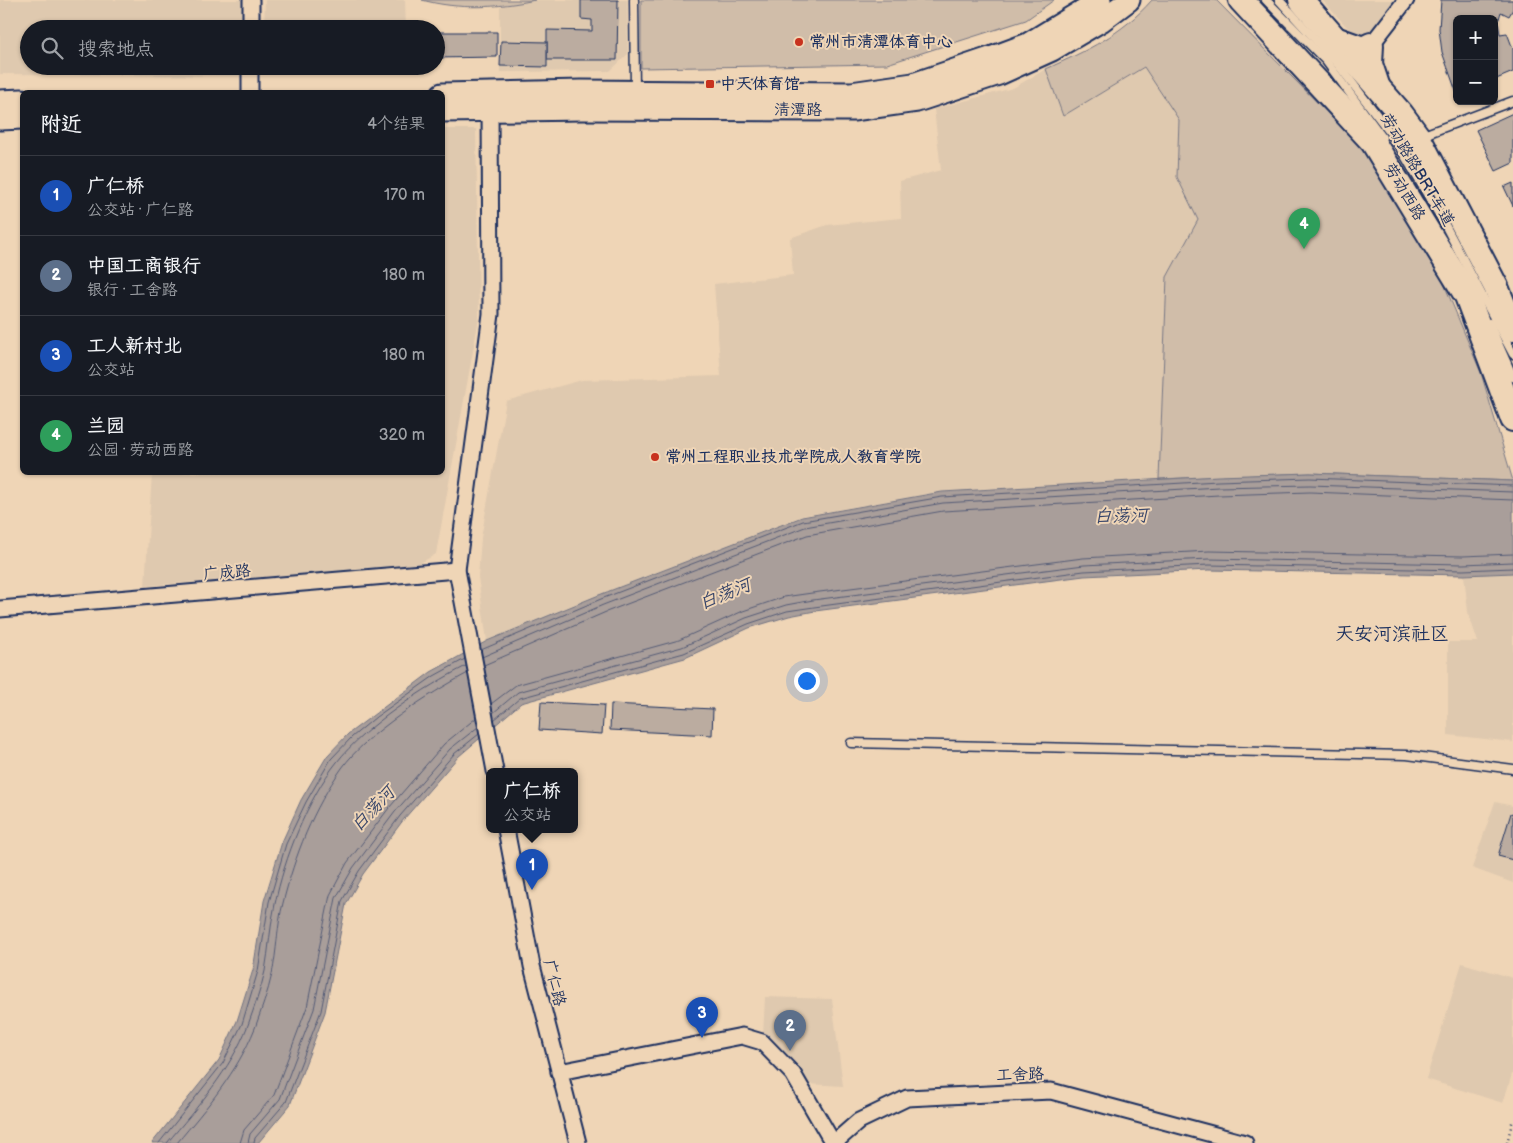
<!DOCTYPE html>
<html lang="zh">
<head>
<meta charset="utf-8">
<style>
	body { margin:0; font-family:"Balsamiq Sans","LXGW WenKai TC",sans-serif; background:#20242c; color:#f1f3f6 }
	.controls { position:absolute; right:15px; top:15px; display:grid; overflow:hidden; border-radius:8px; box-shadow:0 1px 4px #0004 }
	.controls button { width:45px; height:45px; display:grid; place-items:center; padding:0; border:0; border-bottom:1px solid #363941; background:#171b24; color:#f1f3f6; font:25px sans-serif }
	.you { position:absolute; left:806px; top:680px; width:18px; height:18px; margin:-12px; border:4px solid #fff; border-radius:50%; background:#1a73e8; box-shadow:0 0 0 8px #1a73e833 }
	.badge { display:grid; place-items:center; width:32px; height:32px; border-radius:50%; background:#c8321e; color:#fff; font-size:16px; font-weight:700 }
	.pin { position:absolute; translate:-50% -41px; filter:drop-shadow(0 1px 2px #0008) }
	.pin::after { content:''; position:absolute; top:26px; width:18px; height:15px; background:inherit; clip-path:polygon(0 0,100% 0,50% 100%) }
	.popup { position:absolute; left:486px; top:768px; width:92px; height:65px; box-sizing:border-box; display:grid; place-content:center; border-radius:8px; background:#171b24; filter:drop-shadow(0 1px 4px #0005); font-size:16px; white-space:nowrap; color:#9ea1a6 }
	.popup b { font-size:19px; color:#f1f3f6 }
	.popup::after { content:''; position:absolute; left:50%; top:100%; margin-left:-10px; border:10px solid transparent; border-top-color:#171b24 }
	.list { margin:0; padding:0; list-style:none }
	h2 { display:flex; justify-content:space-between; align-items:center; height:65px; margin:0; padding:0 20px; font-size:21px }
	h2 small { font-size:16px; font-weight:400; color:#9ea1a6 }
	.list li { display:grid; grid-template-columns:32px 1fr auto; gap:15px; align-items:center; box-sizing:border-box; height:80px; padding:0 20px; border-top:1px solid #363941 }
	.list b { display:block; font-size:19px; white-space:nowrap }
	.list p { margin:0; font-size:16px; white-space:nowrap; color:#9ea1a6 }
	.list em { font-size:16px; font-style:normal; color:#9ea1a6 }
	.icon { flex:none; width:28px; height:28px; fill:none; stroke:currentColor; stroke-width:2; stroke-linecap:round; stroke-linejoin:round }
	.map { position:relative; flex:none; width:1513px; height:1143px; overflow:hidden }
	.search { position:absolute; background:#171b24; box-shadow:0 1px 4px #0004; left:20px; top:20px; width:425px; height:55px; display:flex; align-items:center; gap:12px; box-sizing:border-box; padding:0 18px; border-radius:28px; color:#9ea1a6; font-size:19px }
	.panel { position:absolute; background:#171b24; box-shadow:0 1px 4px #0004; left:20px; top:90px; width:425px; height:385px; border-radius:8px }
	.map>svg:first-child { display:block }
	.built { fill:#dfc9af }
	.green { fill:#d0bda9; stroke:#767684 }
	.water { fill:#a99e9a; stroke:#707282 }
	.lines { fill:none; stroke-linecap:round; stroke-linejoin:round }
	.shore { stroke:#545b76; stroke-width:1 }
	.building { fill:#bbaca0; stroke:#1b2f5e }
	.service-casing { stroke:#1b2f5e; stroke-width:11 }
	.minor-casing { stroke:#1b2f5e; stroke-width:19 }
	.secondary-casing { stroke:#1b2f5e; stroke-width:25 }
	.primary-casing { stroke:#1b2f5e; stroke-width:28 }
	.path { stroke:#1b2f5e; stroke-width:2.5; stroke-dasharray:1 4; stroke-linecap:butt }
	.service { stroke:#efd5b6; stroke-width:8 }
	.minor { stroke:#efd5b6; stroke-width:15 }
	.secondary { stroke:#efd5b6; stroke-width:21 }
	.primary { stroke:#efd5b6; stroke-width:24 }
	.poi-dot { fill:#c8321e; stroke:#efd5b6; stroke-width:2 }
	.labels { text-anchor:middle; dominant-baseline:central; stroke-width:4; stroke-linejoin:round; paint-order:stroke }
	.poi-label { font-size:16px; font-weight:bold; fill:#1b2f5e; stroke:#efd5b6; text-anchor:start }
	.street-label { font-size:16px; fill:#1b2f5e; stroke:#efd5b6 }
	.water-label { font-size:18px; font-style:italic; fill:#37456a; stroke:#efd5b6 }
	.quarter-label { font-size:19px; fill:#1b2f5e; stroke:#efd5b6 }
</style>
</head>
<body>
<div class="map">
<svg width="1513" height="1143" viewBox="0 0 1513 1143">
	<rect width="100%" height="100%" fill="#efd5b6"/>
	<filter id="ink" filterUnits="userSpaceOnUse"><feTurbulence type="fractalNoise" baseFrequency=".02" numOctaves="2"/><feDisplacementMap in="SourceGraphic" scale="10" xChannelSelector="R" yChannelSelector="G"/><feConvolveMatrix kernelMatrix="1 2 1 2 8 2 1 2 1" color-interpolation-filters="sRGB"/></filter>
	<g filter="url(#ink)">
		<g class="built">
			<path d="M0,0H243L244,29H29V66H244V76L0,74Z"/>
			<path d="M265,0H405L406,29H264Z"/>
			<path d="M535,0H627L628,54L610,71L500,72V7Z"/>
			<path d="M1322,0H1402L1374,39H1358Z"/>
			<path d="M264,66H406V72L269,73Z"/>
			<path d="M1145,67L1179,120L1177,177L1198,220L1167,278L1159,479L942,492L802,516L599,595L487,641L478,577L481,538L506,401L582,380L721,376L714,284L793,275L790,238L827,225L901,218L900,181L941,170L934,109L1013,88L1046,69L1063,116Z"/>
			<path d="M443,129H476L479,318L436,554L417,565L145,586L152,473L442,472Z"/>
			<path d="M1513,573V742L1448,735V642H1478L1468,612L1464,575Z"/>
			<path d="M1495,802L1513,806V883L1472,868Z"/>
			<path d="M1462,963L1513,978V1071L1503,1103L1426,1079Z"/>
			<path d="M765,997L832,999L843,1086L807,1084L763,1035Z"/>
		</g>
		<g class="green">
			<path d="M422,0H535C498,8 459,10 422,0Z"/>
			<path d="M641,0H1054L1026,20L887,64L641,68Z"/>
			<path d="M1152,0H1216L1365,151L1401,202L1442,279L1481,373L1513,481L1310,473L1159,479L1167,277L1198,220L1177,177L1179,120L1144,67L1063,116L1046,69C1088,50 1121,35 1152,0Z"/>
		</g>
		<path class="water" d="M1310,473L1513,481V573L1464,575L1209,570L1084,576L815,611L789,616L749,628L685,658L521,703L458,757L404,819L363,874L346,904L325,1012L290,1105L258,1143H152L219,1060L237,1021L253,970L264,901L282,842L301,800L327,756L348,734L431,672L487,641L599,595L802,517L942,492L1218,476Z"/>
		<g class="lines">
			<g class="shore">
				<path d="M481,650L601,599L803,521L942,497L1218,481L1310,478L1513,486"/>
				<path d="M482,657L603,605L805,527L943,503L1219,487L1310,485L1513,492"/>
				<path d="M484,665L606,612L807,535L943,511L1219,495L1310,492L1513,500"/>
				<path d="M491,704L516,685L679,640L743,611L784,597L812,593L1083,558L1209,551L1463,556L1513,554"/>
				<path d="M493,713L518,692L682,647L746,618L786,605L813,600L1084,565L1209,559L1463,564L1513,562"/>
				<path d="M494,720L520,698L684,653L748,624L787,611L814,607L1084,571L1209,565L1463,570L1513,568"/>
				<path d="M159,1143L223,1063L242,1024L258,971L269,902L286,844L306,802L331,759L352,737L376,717L434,676L465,659"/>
				<path d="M167,1143C198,1106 230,1071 248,1025C254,1008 261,989 265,971C269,949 270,926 275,904C284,859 308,798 337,762C365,726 425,687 466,666"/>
				<path d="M177,1143C207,1107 237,1073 255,1028C261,1011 268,992 272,974C277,951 277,926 283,903C295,855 313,809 342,768C366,734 430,693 468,673"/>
				<path d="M240,1143L244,1130L274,1095L307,1007L330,895L347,863L389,808L444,744L476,718"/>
				<path d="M248,1143L250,1134L280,1099L314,1009L336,898L353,868L395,812L450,749L478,727"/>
				<path d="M254,1143L255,1138L286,1102L321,1011L342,901L359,871L400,816L454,754L479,734"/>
			</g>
		</g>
		<g class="building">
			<path d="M581,0H618L617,60H547V30L592,31V20L581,19Z"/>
			<path d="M1441,0H1513V9L1509,16L1501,12L1498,22L1500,34L1507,33L1513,49V72L1494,80V19H1457V94L1442,52L1439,29Z"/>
			<path d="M268,28L393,29H268Z"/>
			<path d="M436,32H497V57L436,58Z"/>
			<path d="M501,41L547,42V67L500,66Z"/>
			<path d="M1513,113V163L1496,171L1476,130Z"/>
			<path d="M1513,183V206L1504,187Z"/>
			<path d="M541,702L604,705L602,734L539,730Z"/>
			<path d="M611,704L713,709L712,735L610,730Z"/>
			<path d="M1511,813L1513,814V860L1498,856Z"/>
		</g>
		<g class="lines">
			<defs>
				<g id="service">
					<path d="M634,0L635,90"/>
					<path d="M1266,0L1326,61L1382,137"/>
					<path d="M1279,0L1337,63L1395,139L1444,223L1513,354"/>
					<path d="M1421,136L1513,101"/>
					<path d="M1489,323L1513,377"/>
					<path d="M851,743L1407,755L1513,769"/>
				</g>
				<g id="minor">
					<path d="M251,29V0"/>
					<path d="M1371,45L1406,0"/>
					<path d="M250,92V66"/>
					<path d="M490,101L491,314L457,570L495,771"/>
					<path d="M0,609L457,570"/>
					<path d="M506,829L532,966L578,1143"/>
					<path d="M559,1072L742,1036L762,1042L793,1074L833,1143"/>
					<path d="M834,1143L859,1121L907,1098L1051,1091L1245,1143"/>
				</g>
				<g id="secondary">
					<path d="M442,94L581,91L851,93L913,84L993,57L1028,44L1100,0"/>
					<path d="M0,101L22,100"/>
					<path d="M442,111L582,109L853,110L917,101L999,74L1052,50L1101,21L1129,0"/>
					<path d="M0,119L22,118"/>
				</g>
				<g id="primary">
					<path d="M1241,0L1373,142L1467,296L1513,419"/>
					<path d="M1301,0L1401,114L1418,137L1496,287L1513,329"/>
					<path d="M1335,39L1363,49L1371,45L1370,64L1377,85"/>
				</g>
			</defs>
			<use href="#service" class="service-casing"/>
			<use href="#minor" class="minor-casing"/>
			<use href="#secondary" class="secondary-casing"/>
			<use href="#primary" class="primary-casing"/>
			<path class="path" d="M1507,1143L1513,1119"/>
			<use href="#service" class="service"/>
			<use href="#minor" class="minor"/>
			<use href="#secondary" class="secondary"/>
			<use href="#primary" class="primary"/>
		</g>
	</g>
	<g class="poi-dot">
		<circle cx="799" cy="42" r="5"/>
		<rect x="705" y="79" width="10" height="10" rx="2.5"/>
		<circle cx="655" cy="457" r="5"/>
	</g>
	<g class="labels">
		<g class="poi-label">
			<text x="809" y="42">常州市清潭体育中心</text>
			<text x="720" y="84">中天体育馆</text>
			<text x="665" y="457">常州工程职业技术学院成人教育学院</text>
		</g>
		<g class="street-label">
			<text x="798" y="110">清潭路</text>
			<text transform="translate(1417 170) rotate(59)">劳动路路BRT车道</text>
			<text transform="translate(1404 192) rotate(59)">劳动西路</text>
			<text transform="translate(227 573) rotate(-5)">广成路</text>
			<text transform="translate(554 983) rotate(76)">广仁路</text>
			<text transform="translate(1020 1075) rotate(-2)">工舍路</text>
		</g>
		<g class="water-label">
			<text transform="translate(1121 516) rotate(-1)">白荡河</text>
			<text transform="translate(725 594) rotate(-22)">白荡河</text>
			<text transform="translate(373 809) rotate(-46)">白荡河</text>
		</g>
		<g class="quarter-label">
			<text x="1392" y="634">天安河滨社区</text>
		</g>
	</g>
</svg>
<div class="controls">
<button>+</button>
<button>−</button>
</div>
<div class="you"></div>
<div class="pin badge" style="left:532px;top:890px;background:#1a4fb4">1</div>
<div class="popup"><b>广仁桥</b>公交站</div>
<div class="pin badge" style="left:790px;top:1051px;background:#5c6f8a">2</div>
<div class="pin badge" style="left:702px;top:1038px;background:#1a4fb4">3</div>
<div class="pin badge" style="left:1304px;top:249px;background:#2e9e5b">4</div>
<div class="search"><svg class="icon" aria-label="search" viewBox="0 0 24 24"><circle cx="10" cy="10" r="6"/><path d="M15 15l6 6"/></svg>搜索地点</div>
<section class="panel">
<h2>附近<small>4个结果</small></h2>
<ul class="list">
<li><span class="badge" style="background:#1a4fb4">1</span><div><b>广仁桥</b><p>公交站 · 广仁路</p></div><em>170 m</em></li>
<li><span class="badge" style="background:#5c6f8a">2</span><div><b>中国工商银行</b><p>银行 · 工舍路</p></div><em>180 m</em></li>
<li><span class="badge" style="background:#1a4fb4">3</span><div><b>工人新村北</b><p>公交站</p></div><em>180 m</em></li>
<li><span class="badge" style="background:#2e9e5b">4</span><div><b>兰园</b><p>公园 · 劳动西路</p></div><em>320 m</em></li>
</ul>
</section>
</div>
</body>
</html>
